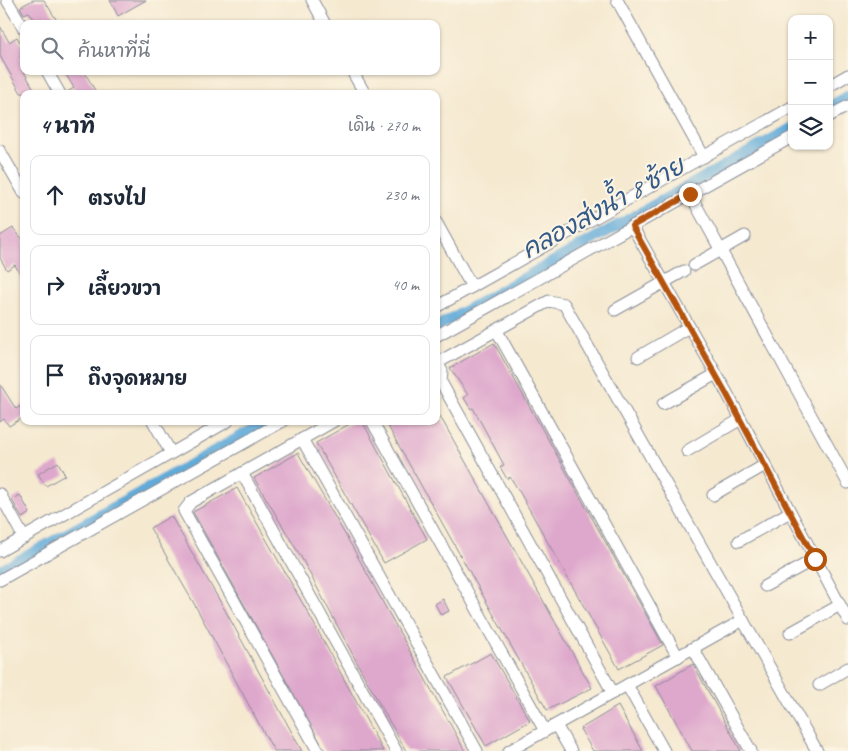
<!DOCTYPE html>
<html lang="th">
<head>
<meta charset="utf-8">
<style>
	body { margin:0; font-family:Caveat,"Playpen Sans Thai",sans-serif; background:#f2f2f3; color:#1f2937 }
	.controls { position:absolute; right:15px; top:15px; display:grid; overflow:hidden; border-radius:10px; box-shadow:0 1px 4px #0004 }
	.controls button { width:45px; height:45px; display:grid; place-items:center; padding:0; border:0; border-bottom:1px solid #e0e1e3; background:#fff; color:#1f2937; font:25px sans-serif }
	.stop { position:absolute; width:15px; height:15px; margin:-11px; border:4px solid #b45309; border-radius:50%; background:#fff }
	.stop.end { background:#b45309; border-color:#fff; box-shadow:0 1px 5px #0008 }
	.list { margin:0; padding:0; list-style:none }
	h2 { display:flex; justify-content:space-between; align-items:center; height:65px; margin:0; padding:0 20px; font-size:21px }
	h2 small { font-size:16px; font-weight:400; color:#747a83 }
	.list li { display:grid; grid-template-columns:32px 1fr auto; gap:15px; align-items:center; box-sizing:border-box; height:80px; margin:0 10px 10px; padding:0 10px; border:1px solid #e0e1e3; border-radius:10px }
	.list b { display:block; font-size:19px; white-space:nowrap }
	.list em { font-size:16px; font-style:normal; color:#747a83 }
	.icon { flex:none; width:28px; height:28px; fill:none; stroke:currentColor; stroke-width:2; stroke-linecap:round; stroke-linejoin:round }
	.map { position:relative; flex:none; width:848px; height:751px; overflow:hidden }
	.search { position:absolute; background:#fff; box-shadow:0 1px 4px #0004; left:20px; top:20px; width:420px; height:55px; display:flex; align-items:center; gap:12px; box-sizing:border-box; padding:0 18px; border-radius:10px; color:#747a83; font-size:19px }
	.panel { position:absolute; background:#fff; box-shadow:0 1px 4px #0004; left:20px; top:90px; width:420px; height:335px; border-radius:10px }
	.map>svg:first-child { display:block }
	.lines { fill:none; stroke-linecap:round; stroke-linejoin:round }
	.canal { stroke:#62abd9; stroke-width:11 }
	.building { fill:#dea7cc }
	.minor-casing { stroke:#888c97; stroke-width:13 }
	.minor { stroke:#fff; stroke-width:11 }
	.route { stroke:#b45309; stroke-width:6 }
	.labels { text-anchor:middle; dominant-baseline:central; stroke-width:4; stroke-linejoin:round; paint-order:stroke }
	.water-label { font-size:25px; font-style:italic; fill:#345a89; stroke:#fcf5e5 }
</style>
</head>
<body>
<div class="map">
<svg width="848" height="751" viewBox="0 0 848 751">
	<rect width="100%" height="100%" fill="#fcf5e5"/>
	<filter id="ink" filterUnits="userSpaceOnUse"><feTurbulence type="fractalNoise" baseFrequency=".02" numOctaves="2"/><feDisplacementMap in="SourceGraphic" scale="10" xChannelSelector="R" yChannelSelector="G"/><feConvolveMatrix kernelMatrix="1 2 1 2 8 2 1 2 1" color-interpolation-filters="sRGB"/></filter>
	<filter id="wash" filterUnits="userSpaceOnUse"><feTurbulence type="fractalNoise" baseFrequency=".0096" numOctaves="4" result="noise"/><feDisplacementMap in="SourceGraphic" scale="20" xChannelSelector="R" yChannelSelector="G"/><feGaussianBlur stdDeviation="1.12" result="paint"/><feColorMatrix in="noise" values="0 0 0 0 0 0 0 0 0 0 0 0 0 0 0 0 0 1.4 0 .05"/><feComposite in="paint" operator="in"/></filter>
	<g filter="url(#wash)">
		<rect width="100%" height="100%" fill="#f5e9d0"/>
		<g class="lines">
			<g class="canal">
				<path d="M829,107L848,96"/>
				<path d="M436,327L792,128"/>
				<path d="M0,571L268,421"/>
			</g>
		</g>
		<g id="blocks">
			<g class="building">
				<path d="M33,0H44L59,24H38L29,12L24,14L20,7Z"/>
				<path d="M110,0H146L118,16Z"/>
				<path d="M0,26L9,42L17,37L24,49V55L20,57L24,63V72L37,94L21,93L0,56Z"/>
				<path d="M64,71H84L97,94H67V92L74,88Z"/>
				<path d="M13,228L24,241V281L15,265L7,270L0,258V236Z"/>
				<path d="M494,343L663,645L619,669L519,491L510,477L507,479L500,467L504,465L473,408L471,409L464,398L468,395L450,368Z"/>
				<path d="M0,384L16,409L24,404V417L9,426L4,419L0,422Z"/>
				<path d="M436,409L592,688L547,710L385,421H413L415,425L422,421H436Z"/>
				<path d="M355,421H362L427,539L384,563L316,443Z"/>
				<path d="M298,453L354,550L465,751H406L363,674L301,557L254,478Z"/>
				<path d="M58,462L65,475L46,486L38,474Z"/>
				<path d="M237,488L307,611L383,751H325L193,512Z"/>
				<path d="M20,495L30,513L22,518L12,500Z"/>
				<path d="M171,516L225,610L302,751H274L258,722L196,607L150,528Z"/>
				<path d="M443,599L449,611L441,615L435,604Z"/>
				<path d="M491,653L530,721L486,746L447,677Z"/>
				<path d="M693,664L741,751H692L656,686Z"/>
				<path d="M618,706L643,751H593L580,729Z"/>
			</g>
		</g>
	</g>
	<g filter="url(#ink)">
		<use href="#blocks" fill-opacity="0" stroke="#888c97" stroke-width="1"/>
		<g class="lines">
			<defs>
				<g id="minor">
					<path d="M7,0L24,29"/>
					<path d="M312,0L325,24"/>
					<path d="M617,0L704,157"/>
					<path d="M47,71L60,94"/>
					<path d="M352,71L365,94"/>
					<path d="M829,86L848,75"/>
					<path d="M829,116L848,106"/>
					<path d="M0,151L24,193"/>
					<path d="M690,194L848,483"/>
					<path d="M436,222L472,287"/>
					<path d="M632,226L727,393L848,620"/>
					<path d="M694,265L745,236"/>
					<path d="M436,307L792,107"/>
					<path d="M615,310L684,271"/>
					<path d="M497,331L678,657"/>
					<path d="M436,336L792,137"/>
					<path d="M638,357L689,327"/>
					<path d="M436,361L442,371L441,382L613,693"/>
					<path d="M437,363L549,301L564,304L817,751"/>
					<path d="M663,404L716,374"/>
					<path d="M153,421L171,453"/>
					<path d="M372,421L545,731"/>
					<path d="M302,439L477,751"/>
					<path d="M687,451L741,419"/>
					<path d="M242,473L396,751"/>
					<path d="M0,494L24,538"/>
					<path d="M713,495L765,465"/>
					<path d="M739,541L790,512"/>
					<path d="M0,551L228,421"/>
					<path d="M0,580L283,421"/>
					<path d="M765,586L815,559"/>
					<path d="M790,633L840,605"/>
					<path d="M693,648L751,751"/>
					<path d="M627,685L664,751"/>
					<path d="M819,685L848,668"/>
					<path d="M556,725L571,751"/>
					<path d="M318,751L184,511L191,502L334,421"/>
					<path d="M509,751L743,620"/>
				</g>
			</defs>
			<use href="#minor" class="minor-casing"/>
			<use href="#minor" class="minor"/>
		</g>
	</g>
	<g class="lines" filter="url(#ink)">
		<path class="route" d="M690,194L632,226L726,393L815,559"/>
	</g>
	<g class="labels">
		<g class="water-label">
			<text transform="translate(603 208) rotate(-29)">คลองส่งน้ำ 8 ซ้าย</text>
		</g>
	</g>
</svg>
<div class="controls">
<button>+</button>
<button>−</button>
<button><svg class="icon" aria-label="layers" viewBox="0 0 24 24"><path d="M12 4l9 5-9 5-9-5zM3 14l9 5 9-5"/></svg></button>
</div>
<div class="stop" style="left:815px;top:559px"></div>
<div class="stop end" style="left:690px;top:194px"></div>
<div class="search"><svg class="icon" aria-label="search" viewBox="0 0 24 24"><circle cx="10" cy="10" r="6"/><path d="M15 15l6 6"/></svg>ค้นหาที่นี่</div>
<section class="panel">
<h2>4 นาที<small>เดิน · 270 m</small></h2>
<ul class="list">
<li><svg class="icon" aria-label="ahead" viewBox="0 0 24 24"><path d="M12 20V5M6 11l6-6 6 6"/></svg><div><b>ตรงไป</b></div><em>230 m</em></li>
<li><svg class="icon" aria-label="right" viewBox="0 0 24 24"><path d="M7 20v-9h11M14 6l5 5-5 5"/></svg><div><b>เลี้ยวขวา</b></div><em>40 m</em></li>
<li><svg class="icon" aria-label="arrive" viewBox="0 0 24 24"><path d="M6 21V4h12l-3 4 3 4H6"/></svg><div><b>ถึงจุดหมาย</b></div></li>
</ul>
</section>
</div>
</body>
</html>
